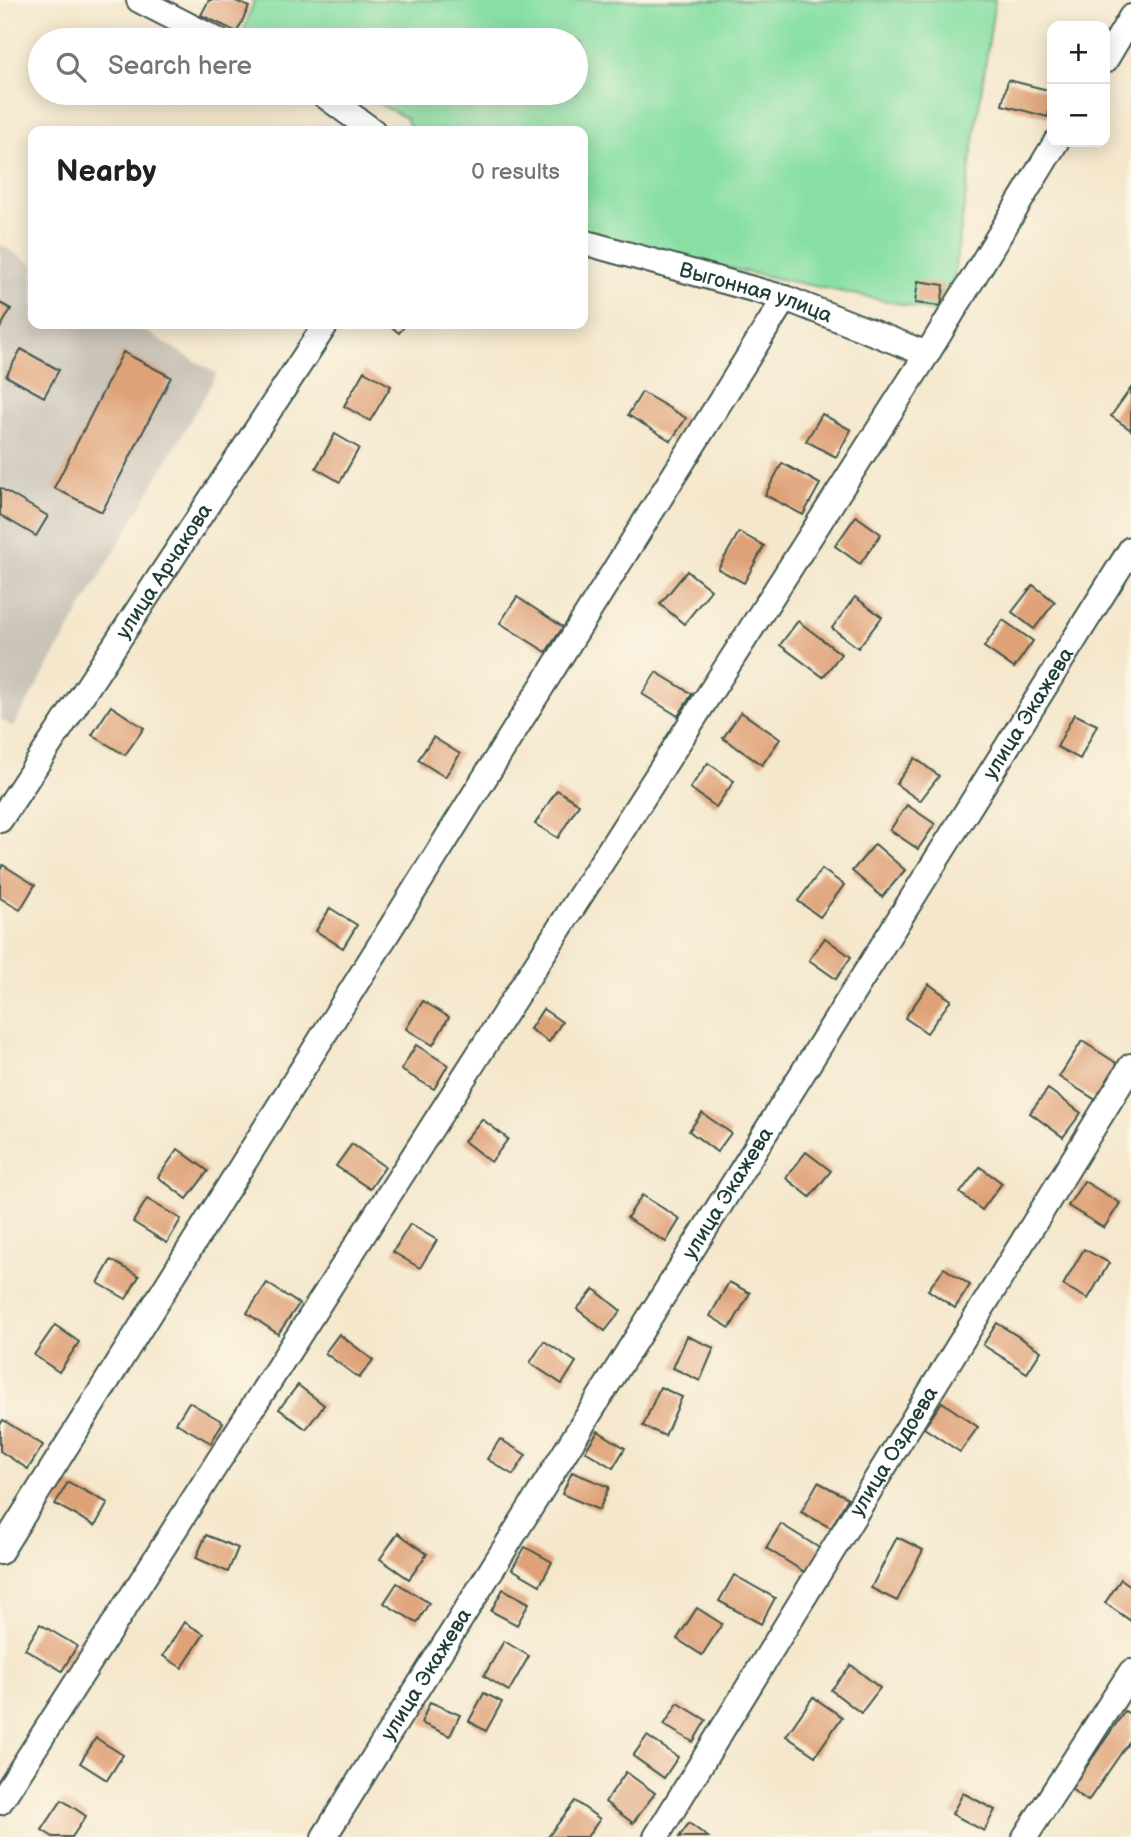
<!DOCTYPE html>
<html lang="en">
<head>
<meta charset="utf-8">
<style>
	body { margin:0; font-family:"Balsamiq Sans",sans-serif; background:#f2f2f2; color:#202124 }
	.controls { position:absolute; right:21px; top:21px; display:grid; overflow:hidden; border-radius:14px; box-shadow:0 4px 18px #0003 }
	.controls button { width:63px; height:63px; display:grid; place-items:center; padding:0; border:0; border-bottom:2px solid #e0e0e0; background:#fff; color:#202124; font:35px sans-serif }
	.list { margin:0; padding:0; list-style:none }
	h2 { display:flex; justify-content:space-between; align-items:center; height:91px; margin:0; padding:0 28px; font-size:30px }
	h2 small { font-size:23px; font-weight:400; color:#757577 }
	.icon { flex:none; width:38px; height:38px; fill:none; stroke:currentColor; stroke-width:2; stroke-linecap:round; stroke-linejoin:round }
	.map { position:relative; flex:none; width:1131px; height:1837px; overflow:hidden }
	.search { position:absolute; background:#fff; box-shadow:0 4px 18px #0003; left:28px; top:28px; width:560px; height:77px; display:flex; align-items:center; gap:18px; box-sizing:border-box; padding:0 24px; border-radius:38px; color:#757577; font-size:26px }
	.panel { position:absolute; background:#fff; box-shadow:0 4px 18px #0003; left:28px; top:126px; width:560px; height:203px; border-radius:14px }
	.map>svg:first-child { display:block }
	.industrial { fill:#c9c3b8 }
	.green { fill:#87dfa4; stroke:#538e6c; stroke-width:2 }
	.building { fill:#dfa177 }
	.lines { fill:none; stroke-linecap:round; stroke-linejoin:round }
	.minor-casing { stroke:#3f564b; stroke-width:28 }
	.minor { stroke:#fff; stroke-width:24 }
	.labels { text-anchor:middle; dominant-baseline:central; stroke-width:6; stroke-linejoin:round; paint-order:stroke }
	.street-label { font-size:21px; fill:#1f3d34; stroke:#fcf5e5 }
</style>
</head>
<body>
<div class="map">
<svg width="1131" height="1837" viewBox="0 0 1131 1837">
	<rect width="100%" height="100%" fill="#fcf5e5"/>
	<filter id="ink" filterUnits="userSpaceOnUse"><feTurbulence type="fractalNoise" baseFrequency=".0143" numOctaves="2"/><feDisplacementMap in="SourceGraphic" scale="14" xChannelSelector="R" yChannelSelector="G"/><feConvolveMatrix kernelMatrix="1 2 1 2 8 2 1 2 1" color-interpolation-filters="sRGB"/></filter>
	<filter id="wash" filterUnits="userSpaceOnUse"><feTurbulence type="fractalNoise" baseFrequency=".00686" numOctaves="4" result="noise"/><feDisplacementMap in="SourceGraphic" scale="28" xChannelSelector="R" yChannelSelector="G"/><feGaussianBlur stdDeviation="1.57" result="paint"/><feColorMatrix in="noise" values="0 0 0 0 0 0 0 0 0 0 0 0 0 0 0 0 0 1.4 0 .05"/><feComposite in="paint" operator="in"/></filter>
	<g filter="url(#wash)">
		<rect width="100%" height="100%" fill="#f4e7cc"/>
		<path class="industrial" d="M0,244L33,264V324H133L217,374L13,727L0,719Z"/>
		<path class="green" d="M254,0H995L948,314L583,238V131H412L406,118L358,93H576V40H261L244,31Z"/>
		<g id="blocks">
			<g class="building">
				<path d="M209,0H234L249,7L237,32L201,15Z"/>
				<path d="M1008,80L1052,91L1048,117L1002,105Z"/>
				<path d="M918,281L944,285L941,306L915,303Z"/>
				<path d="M0,303L11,309L0,328Z"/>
				<path d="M388,324H406L399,333Z"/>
				<path d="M21,349L59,370L44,397L6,376Z"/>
				<path d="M123,352L171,377L102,512L54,488Z"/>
				<path d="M364,371L391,386L370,421L344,406Z"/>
				<path d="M1131,388V430L1111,416Z"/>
				<path d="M642,392L686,418L671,441L628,415Z"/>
				<path d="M822,414L851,430L836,457L806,441Z"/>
				<path d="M335,434L359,448L340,482L316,468Z"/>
				<path d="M782,463L820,484L803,515L765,495Z"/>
				<path d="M0,488L48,516L36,536L0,515Z"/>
				<path d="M856,516L881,534L860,564L835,546Z"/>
				<path d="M739,532L764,546L744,583L718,569Z"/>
				<path d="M687,571L711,590L684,624L660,604Z"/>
				<path d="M1033,585L1055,602L1034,629L1012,612Z"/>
				<path d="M517,597L563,627L546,652L500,623Z"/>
				<path d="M855,597L882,617L858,648L832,628Z"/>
				<path d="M1003,620L1033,641L1014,668L984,647Z"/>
				<path d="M798,621L841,654L823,677L780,645Z"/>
				<path d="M656,672L692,694L678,716L642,694Z"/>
				<path d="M111,706L144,728L125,755L92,735Z"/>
				<path d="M741,712L780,739L762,765L723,738Z"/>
				<path d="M1074,714L1097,725L1080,759L1057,747Z"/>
				<path d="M433,737L460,754L445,777L418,760Z"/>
				<path d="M915,758L939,776L920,801L896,784Z"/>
				<path d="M708,763L734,781L716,807L690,788Z"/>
				<path d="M557,790L579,804L558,838L535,824Z"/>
				<path d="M907,805L935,824L918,849L890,830Z"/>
				<path d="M875,844L905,870L882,897L852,871Z"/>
				<path d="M3,865L35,885L20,910L0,898V870Z"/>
				<path d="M822,869L844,885L820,917L798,901Z"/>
				<path d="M330,908L357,925L343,948L316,931Z"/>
				<path d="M825,938L851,957L836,979L809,960Z"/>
				<path d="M929,984L951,1000L927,1033L905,1018Z"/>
				<path d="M423,1001L449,1017L433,1045L406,1029Z"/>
				<path d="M543,1009L562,1022L549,1042L530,1029Z"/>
				<path d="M1082,1041L1118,1064L1096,1100L1059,1077Z"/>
				<path d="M416,1045L448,1065L434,1089L401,1070Z"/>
				<path d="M1048,1089L1081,1113L1063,1137L1030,1113Z"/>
				<path d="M702,1113L731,1133L717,1152L689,1131Z"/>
				<path d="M482,1119L508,1139L491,1162L464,1141Z"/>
				<path d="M352,1144L385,1167L370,1189L336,1166Z"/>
				<path d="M178,1149L208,1171L187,1199L158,1177Z"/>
				<path d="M806,1152L831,1171L810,1197L786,1178Z"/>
				<path d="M980,1167L1002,1183L982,1210L960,1193Z"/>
				<path d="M1084,1181L1120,1203L1104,1228L1068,1206Z"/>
				<path d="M642,1195L680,1219L666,1242L627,1218Z"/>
				<path d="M147,1199L181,1219L167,1243L133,1222Z"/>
				<path d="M410,1224L437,1240L420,1268L393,1252Z"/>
				<path d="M1084,1249L1109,1263L1088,1299L1063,1285Z"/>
				<path d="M111,1260L139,1276L126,1299L98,1283Z"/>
				<path d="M944,1268L970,1285L955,1308L928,1290Z"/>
				<path d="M729,1282L750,1293L730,1328L710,1316Z"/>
				<path d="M267,1283L299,1304L278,1334L247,1313Z"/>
				<path d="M594,1289L621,1311L605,1331L577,1309Z"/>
				<path d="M997,1323L1041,1351L1027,1373L983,1345Z"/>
				<path d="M55,1325L79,1342L59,1372L34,1355Z"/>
				<path d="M339,1334L373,1360L359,1378L325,1353Z"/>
				<path d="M687,1336L714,1348L700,1381L673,1368Z"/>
				<path d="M544,1341L576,1362L562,1384L530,1363Z"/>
				<path d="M298,1385L324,1405L306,1429L279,1409Z"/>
				<path d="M660,1387L682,1397L665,1436L643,1426Z"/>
				<path d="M189,1402L223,1422L211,1443L176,1423Z"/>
				<path d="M942,1402L978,1427L960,1452L924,1428Z"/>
				<path d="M3,1420L43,1445L28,1469L0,1451V1425Z"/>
				<path d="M598,1431L625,1448L613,1468L585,1451Z"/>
				<path d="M500,1439L526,1455L513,1475L487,1459Z"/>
				<path d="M572,1472L609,1487L599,1510L562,1494Z"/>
				<path d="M68,1482L108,1503L95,1526L55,1504Z"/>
				<path d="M818,1482L848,1498L831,1528L801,1512Z"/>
				<path d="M781,1524L821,1549L806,1573L766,1548Z"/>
				<path d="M398,1533L427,1554L409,1579L380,1559Z"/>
				<path d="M206,1535L238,1548L228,1572L196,1558Z"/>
				<path d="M897,1537L923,1550L897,1601L871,1588Z"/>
				<path d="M525,1547L552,1562L540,1585L512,1569Z"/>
				<path d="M734,1575L775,1598L761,1624L719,1601Z"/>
				<path d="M1121,1579L1131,1586V1621L1105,1603Z"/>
				<path d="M397,1583L429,1603L417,1623L384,1603Z"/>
				<path d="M503,1589L529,1603L517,1625L491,1611Z"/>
				<path d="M697,1608L722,1624L702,1655L677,1639Z"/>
				<path d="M184,1622L204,1634L182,1668L163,1656Z"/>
				<path d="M40,1624L77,1646L62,1671L25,1649Z"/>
				<path d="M504,1641L529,1656L509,1691L484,1676Z"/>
				<path d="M851,1665L880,1688L861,1713L831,1690Z"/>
				<path d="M484,1693L502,1702L486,1731L469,1721Z"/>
				<path d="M813,1697L842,1717L815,1756L786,1736Z"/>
				<path d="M430,1702L460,1715L450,1736L421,1723Z"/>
				<path d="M678,1703L706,1720L693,1742L664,1725Z"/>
				<path d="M1125,1711L1131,1715V1739L1088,1801L1071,1789Z"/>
				<path d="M647,1736L678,1757L664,1778L633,1756Z"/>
				<path d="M96,1738L123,1755L107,1780L80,1763Z"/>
				<path d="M626,1772L655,1793L633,1823L605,1802Z"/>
				<path d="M963,1793L995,1810L984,1831L952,1814Z"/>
				<path d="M62,1800L86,1816L72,1837H53L42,1830Z"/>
				<path d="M575,1801L600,1819L587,1837H548Z"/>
				<path d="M689,1823L708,1837H679Z"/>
			</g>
		</g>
	</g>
	<g filter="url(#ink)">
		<use href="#blocks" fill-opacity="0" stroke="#3f564b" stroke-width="2"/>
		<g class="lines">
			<defs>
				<g id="minor">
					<path d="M139,0L217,40"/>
					<path d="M1105,61L1131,17"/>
					<path d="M321,93L373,131"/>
					<path id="s1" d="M583,242L785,298L927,354"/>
					<path id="s2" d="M0,820L326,324"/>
					<path d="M0,1552L785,298"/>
					<path d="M0,1802L927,354L1056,142"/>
					<path id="s3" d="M324,1837L1131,549"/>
					<path id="s4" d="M656,1837L1131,1066"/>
					<path d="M1025,1837L1131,1672"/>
				</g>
			</defs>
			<use href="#minor" class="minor-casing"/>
			<use href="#minor" class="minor"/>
		</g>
	</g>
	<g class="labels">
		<g class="street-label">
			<text stroke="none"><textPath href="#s1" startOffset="180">Выгонная улица</textPath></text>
			<text stroke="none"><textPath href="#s2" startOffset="298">улица Арчакова</textPath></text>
			<text stroke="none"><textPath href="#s3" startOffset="1326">улица Экажева</textPath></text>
			<text stroke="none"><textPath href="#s3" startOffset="760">улица Экажева</textPath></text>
			<text stroke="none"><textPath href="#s4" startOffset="453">улица Оздоева</textPath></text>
			<text stroke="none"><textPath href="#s3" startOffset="192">улица Экажева</textPath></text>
		</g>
	</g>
</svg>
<div class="controls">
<button>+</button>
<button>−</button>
</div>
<div class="search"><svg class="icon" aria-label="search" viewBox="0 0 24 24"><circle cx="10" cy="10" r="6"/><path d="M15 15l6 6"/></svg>Search here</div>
<section class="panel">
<h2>Nearby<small>0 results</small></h2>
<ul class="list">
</ul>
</section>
</div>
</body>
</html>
